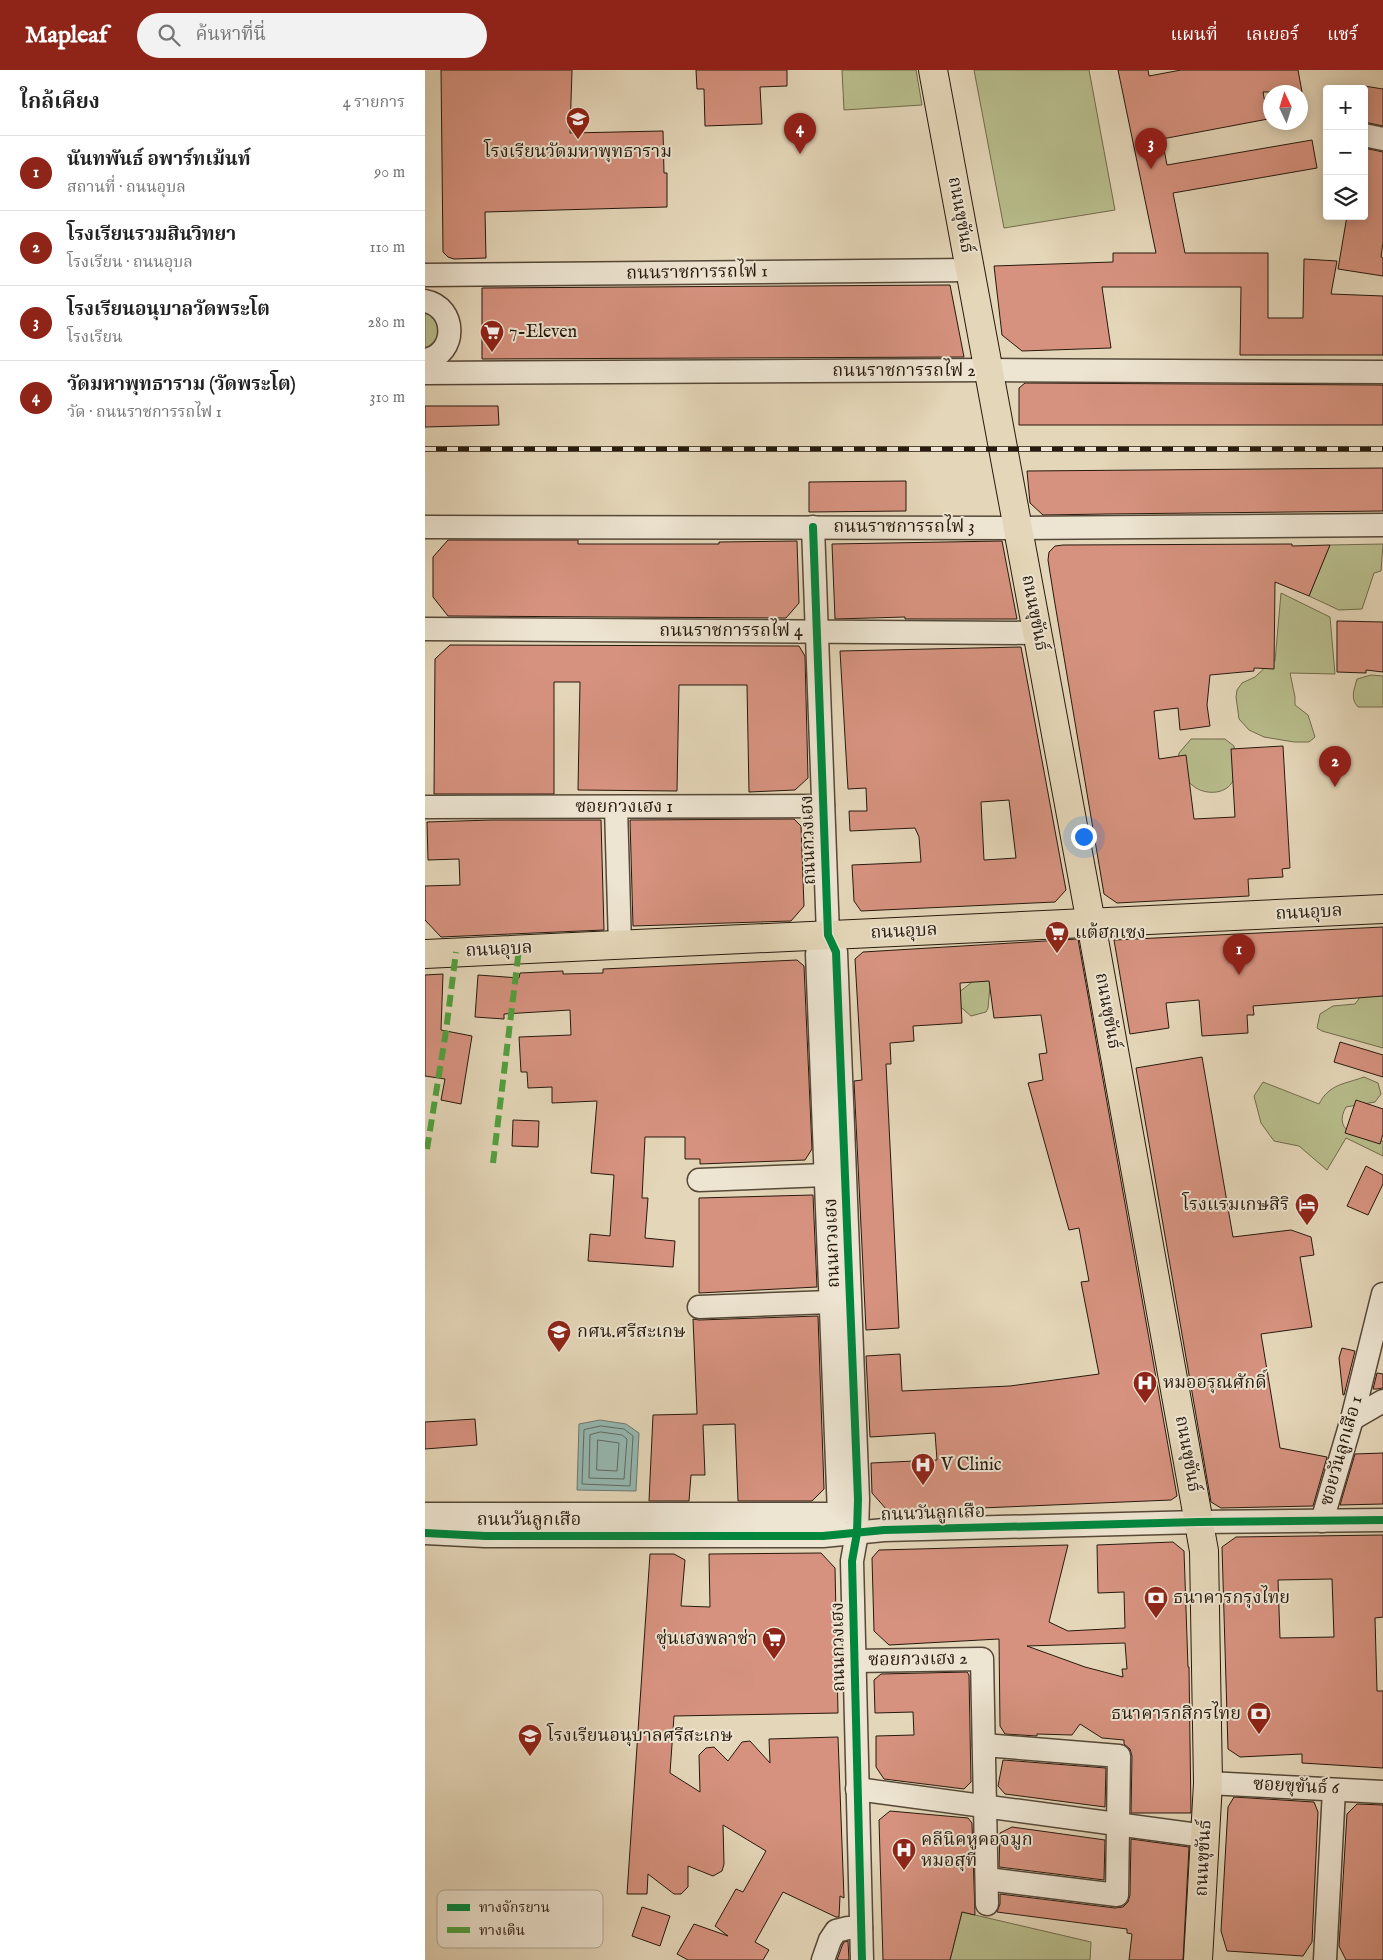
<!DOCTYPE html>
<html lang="th">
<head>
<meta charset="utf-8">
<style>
	body { margin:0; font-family:"IM FELL English","Noto Serif Thai",serif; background:#f2f2f2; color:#222 }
	.controls { position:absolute; right:15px; top:15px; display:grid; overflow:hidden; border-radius:5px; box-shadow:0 2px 12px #0003 }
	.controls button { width:45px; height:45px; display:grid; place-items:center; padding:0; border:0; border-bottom:1px solid #e0e0e0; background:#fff; color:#222; font:25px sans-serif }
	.compass { position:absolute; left:838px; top:15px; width:45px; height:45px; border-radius:50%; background:#fff; box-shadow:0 2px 12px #0003; rotate:356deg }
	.you { position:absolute; left:658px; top:766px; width:18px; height:18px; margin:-12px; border:4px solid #fff; border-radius:50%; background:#1a73e8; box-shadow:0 0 0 8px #1a73e833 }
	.badge { display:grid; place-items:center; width:32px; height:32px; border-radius:50%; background:#8f2418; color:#fff; font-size:16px; font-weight:700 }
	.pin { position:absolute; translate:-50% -41px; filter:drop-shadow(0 1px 2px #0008) }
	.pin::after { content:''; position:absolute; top:26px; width:18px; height:15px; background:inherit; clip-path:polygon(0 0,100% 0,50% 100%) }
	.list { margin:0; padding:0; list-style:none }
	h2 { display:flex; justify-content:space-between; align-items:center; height:65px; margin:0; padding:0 20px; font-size:21px }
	h2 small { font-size:16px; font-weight:400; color:#767676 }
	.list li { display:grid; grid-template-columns:32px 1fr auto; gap:15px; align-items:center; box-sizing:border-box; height:75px; padding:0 20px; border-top:1px solid #e0e0e0 }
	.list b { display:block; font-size:19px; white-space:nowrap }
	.list p { margin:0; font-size:16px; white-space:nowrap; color:#767676 }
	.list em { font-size:16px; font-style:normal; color:#767676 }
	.icon { flex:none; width:28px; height:28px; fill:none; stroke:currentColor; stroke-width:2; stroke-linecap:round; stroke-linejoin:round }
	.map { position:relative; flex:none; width:958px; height:1890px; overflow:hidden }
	header { display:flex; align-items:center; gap:30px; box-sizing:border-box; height:70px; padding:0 25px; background:#8f2418; color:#fff }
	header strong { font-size:24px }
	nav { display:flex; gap:28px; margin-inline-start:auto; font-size:18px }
	.search { width:350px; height:45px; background:#f2f2f2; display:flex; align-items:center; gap:12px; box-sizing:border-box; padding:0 18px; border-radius:28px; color:#767676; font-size:19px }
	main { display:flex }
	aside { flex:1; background:#fff }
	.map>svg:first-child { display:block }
	.green { fill:#b8bd8c; stroke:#706b4c }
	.water { fill:#95b9b2; stroke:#697970 }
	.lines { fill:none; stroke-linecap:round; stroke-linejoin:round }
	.shore { stroke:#5e6960; stroke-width:1 }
	.building { fill:#d6927f; stroke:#27190d; fill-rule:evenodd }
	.minor-casing { stroke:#564838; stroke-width:25 }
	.major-casing { stroke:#27190d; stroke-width:30 }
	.minor { stroke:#ede4d1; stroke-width:22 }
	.major { stroke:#e4d6b8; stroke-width:28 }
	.rail-casing { stroke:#27190d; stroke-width:5.5 }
	.rail { stroke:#ede4d1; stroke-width:4; stroke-dasharray:11; stroke-linecap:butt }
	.quiet { stroke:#51a13e; stroke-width:6; stroke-dasharray:12 6; stroke-linecap:butt }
	.cycleway-casing { stroke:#ede4d1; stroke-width:11 }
	.cycleway { stroke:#00873e; stroke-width:8 }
	.labels { text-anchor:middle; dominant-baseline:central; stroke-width:4; stroke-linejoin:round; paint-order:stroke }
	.poi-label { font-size:18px; fill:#27190d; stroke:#ede4d1; text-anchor:start }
	.street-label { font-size:18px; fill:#27190d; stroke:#ede4d1 }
	.key { fill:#ede4d1; stroke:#b2a796; stroke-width:1 }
	.key-label { font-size:14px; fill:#27190d }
</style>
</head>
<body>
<header>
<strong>Mapleaf</strong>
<div class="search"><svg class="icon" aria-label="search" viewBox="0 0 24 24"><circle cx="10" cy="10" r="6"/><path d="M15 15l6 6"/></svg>ค้นหาที่นี่</div>
<nav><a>แผนที่</a><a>เลเยอร์</a><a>แชร์</a></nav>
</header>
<main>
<aside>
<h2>ใกล้เคียง<small>4 รายการ</small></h2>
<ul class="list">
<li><span class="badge">1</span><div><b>นันทพันธ์ อพาร์ทเม้นท์</b><p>สถานที่ · ถนนอุบล</p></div><em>90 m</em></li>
<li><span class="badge">2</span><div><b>โรงเรียนรวมสินวิทยา</b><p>โรงเรียน · ถนนอุบล</p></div><em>110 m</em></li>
<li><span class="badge">3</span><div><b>โรงเรียนอนุบาลวัดพระโต</b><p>โรงเรียน</p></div><em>280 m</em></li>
<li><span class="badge">4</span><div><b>วัดมหาพุทธาราม (วัดพระโต)</b><p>วัด · ถนนราชการรถไฟ 1</p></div><em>310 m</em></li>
</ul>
</aside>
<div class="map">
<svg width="958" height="1890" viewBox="0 0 958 1890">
	<rect width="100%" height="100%" fill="#e4d6b8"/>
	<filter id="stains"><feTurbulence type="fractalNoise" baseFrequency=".004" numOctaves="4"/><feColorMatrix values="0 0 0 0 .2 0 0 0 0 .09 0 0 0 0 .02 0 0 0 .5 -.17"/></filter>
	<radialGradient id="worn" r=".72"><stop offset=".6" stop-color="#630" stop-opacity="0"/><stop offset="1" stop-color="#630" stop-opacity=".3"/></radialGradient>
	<g class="green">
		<path d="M417,0H491L497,35L419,40Z"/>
		<path d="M549,0H664L690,140L579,158Z"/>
		<path d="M0,241C20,254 18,267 0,281Z"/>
		<path d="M958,474L956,501L949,503L937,539L914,540L884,526L905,475Z"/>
		<path d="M856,523L905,547L910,604L865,603L870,627V635L883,645L890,667L884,672H869L839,667L824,660L814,649L811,627L812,620L817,613L830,607L847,591H850Z"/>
		<path d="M946,605L958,606V637H933C925,628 929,620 932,609Z"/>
		<path d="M766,669H800L809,676C810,685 812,702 808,711C801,724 783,725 771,718C763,713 757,704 752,698L754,683Z"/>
		<path d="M556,905L566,906L563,938L561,942L546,946L531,933L533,923Z"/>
		<path d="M958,905V978L897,961L892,958L895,944L908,936L930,934L939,922Z"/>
		<path d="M939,1007L953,1013L956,1024L950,1032L921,1037C906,1063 938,1070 958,1071V1086L921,1068L902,1100L874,1076L849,1071L836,1053L829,1026L838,1012L894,1034C904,1014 920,1014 939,1007Z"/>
		<path d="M537,1842L666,1872L665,1890H525Z"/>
	</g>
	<path class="water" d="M175,1350L201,1354L214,1363L211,1421L152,1420L154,1354Z"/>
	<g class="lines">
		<g class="shore">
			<path d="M176,1356L199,1359L208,1366L205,1416L157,1414L159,1360Z"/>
			<path d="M176,1362L197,1365L202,1369L199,1409L164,1408L165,1365Z"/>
			<path d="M173,1370L194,1373L192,1401L172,1400Z"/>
		</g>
	</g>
	<g class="building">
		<path d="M16,0H147L145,63L238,61L239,103H242V137L60,142L61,188L29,189L23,187L18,182Z"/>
		<path d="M271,0H362V16L335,17L337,54L280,56L279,19H272Z"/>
		<path d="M693,0H723L724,6L756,0H873L877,22H838L843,49L737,69L742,95L887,70L892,98L748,123L760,183H843V248H878L879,189L912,191L906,224L958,226V285H815L816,217H677L686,278L597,281L577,265L569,196L688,192V183H731Z"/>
		<path d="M939,16L958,19V56L939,52Z"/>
		<path d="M939,78L958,82V172L956,187L958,188V206L913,199L922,146H939Z"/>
		<path d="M525,215L539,287L57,289V218Z"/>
		<path d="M600,313L958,315V355H594V318Z"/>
		<path d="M0,336H73L74,355L0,357Z"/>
		<path d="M958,398V441L681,444L618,445L605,433L602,401Z"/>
		<path d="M481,411V441L384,442V412Z"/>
		<path d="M23,470H153V474H294V472L372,471L374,533L361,548L23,546L8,527V487Z"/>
		<path d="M577,471L592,549H480V547L410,549L407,474Z"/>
		<path d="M867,474V476L905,475L884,526L850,512L849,599L829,598V601L785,605L782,635L785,656L755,660L753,638L729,641L734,689L761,685L769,749L810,747L806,679L858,676L865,798L857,799L858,807L823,809L824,826L692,833L679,824L629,528L623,490L624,482L630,476L638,475Z"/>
		<path d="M912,551L958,552V602L941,600V603L912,602Z"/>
		<path d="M25,575L374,576L380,586L383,708L370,720L324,722L322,615H254L252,721L153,720L155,612H129V724H9L10,589Z"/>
		<path d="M596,577L641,820L630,832L436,841L429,831L427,795L496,792L494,767L490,758L425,761L424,741H442L441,718L423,719L415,581ZM584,730L591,788L559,790L556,732Z"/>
		<path d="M369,749L376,756L379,836L366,851L208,856L205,750Z"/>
		<path d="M67,750H176L179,860L16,867L0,850V816L35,815L34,789L3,790L2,752Z"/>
		<path d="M958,857V926L828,936L829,945H822L823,963L777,966L774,930L741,933L744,958L705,964L689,870Z"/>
		<path d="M653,869L752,1426L746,1430L485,1441L462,1440L447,1423L446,1393L512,1390L510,1363L445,1367L441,1286L475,1284L477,1321L585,1316L674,1304L656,1212L664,1211L654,1158L644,1160L603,1013L618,1010L614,984L622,983L616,945L569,948L564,911L535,913L537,953L488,956L489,971L465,973L466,994H461L474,1258L441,1260L429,1011L437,1010L430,889L438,882Z"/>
		<path d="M372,890L379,896L387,1079L380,1090L275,1094V1089H260V1067H220L217,1128H223L220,1168L250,1171L248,1197L163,1191L165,1164L185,1166L189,1105L166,1103L172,1031L127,1033V1017L103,1018L102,1002H96L94,967L146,965L145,940L79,944V949L50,947L53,905L94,908L95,903L138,901V904L178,903V899Z"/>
		<path d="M18,904L16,960L47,966L36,1034L16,1030L20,1009L0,1006V905Z"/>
		<path d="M915,972L958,985V1007L909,992Z"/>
		<path d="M777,987L808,1167L866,1160L886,1167L889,1185L875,1187L887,1257L836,1264L855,1378L902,1387L888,1436L796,1438L786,1432L711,998Z"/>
		<path d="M931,1030L958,1039V1064L955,1074L920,1063Z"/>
		<path d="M88,1050L114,1051L113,1077L87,1076Z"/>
		<path d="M941,1096L958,1105V1114L943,1145L922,1136Z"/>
		<path d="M388,1125L392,1217L274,1223V1128Z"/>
		<path d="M393,1246L399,1419L387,1431H313L310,1354L278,1355L280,1405H266L264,1431H224L228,1345L272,1344L268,1249L274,1250Z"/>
		<path d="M917,1278L930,1281L919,1325H918L914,1288Z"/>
		<path d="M952,1303L958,1304V1318L952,1319H948Z"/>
		<path d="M50,1349L52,1375L0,1379V1352Z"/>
		<path d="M958,1383V1434L915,1435L930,1384Z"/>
		<path d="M958,1465V1547L950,1548L952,1621H958V1698L877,1693V1684L815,1687L803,1679L797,1477L811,1467ZM907,1509L909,1567L855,1568L853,1510Z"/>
		<path d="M748,1472L759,1481L763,1597H764L766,1743H706L707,1686L705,1679L699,1674V1670L677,1668L655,1654L647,1665L612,1664V1666L580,1664L575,1656L574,1569L464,1575L449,1561L447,1488L454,1480L643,1475L624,1552L643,1561L700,1558L699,1522L673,1523L672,1475ZM700,1573L702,1599H697L698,1607L660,1597L602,1576Z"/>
		<path d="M396,1483L410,1498L413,1643L249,1646L245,1703L275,1722L274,1685L281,1678L289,1677L303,1691L317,1672L325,1671L345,1693L344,1669L413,1667L419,1828L415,1826L414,1847H411L358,1822L330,1872L344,1880L338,1890H263L252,1884L269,1854L303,1866L290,1856L311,1819L318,1822L341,1781L298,1755L299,1794L297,1801L288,1806L263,1796V1817L256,1824H249L223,1804L222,1824H202L225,1484H249L260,1490L256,1536L285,1537L284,1484Z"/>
		<path d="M542,1602L544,1605L546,1712L539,1719L459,1709L451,1697V1666L489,1665L488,1642L450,1643L449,1610L456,1604Z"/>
		<path d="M578,1690L681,1698L680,1737L580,1724L573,1716Z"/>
		<path d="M809,1727L889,1732L893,1742L887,1872L878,1886L802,1881L796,1861L803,1737Z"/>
		<path d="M932,1734L958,1735V1890H921L914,1876L922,1744Z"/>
		<path d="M465,1741L543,1748L547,1753L550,1845L537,1842L525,1890H458L454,1750Z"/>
		<path d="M587,1757L680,1770L679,1810L574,1797L575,1763Z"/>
		<path d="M706,1769L764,1777L758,1890H704L707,1864L702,1863V1859L572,1842L575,1834V1824L690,1838L698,1837L703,1832L705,1825Z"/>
		<path d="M217,1837L245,1846L235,1876L207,1866Z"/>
		<path d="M423,1871L424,1890H412L417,1876L419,1872Z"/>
	</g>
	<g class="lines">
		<defs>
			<g id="minor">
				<path d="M939,65L958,69"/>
				<path d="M0,205L545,200"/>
				<path d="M0,231C32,237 33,284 0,290"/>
				<path d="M0,303L563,300L958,302"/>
				<path d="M0,457L593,458L958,455"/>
				<path d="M388,457L403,865L411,882L433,1429L432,1463L427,1491L437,1890"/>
				<path d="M0,559L612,563"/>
				<path d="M0,737L398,736"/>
				<path d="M191,737L195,875"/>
				<path d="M403,865L392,884L414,1444"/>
				<path d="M274,1110L401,1105"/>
				<path d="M274,1237L406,1232"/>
				<path d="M927,1349L958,1331"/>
				<path d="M0,1444H414"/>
				<path d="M897,1451L927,1349L958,1224"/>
				<path d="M0,1463L60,1466H398L459,1460L774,1452L958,1450"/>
				<path d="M429,1591L557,1589L562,1834"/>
				<path d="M559,1675L694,1686L692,1825L562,1809"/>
				<path d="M783,1713L958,1722"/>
				<path d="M432,1719L780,1766"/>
				<path d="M398,1890L405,1870L411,1861L423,1858H436"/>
				<path d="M900,1890L909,1720"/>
			</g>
			<g id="major">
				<path d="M508,0L666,853L779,1481L783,1713L773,1890"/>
				<path d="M0,884L958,839"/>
			</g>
		</defs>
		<use href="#minor" class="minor-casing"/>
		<use href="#major" class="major-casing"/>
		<use href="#minor" class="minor"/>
		<use href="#major" class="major"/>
		<defs>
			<path id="rail" d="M0,379H958"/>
		</defs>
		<use href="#rail" class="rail-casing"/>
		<use href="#rail" class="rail"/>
		<g class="quiet">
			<path d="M2,1079L21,961L31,882"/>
			<path d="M68,1093L94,879"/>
		</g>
		<defs>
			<g id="cycleway">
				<path d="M388,457L403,865L411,882L433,1429L432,1463L427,1491L437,1890"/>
				<path d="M0,1463L60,1466H398L459,1460L774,1452L958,1450"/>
			</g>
		</defs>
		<use href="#cycleway" class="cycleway-casing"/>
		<use href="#cycleway" class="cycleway"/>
	</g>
	<defs>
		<symbol id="school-pin" viewBox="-11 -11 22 30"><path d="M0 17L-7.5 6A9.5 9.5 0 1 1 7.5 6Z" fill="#8f2418" stroke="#ede4d1"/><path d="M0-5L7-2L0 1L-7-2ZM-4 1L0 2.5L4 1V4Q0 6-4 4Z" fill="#fff"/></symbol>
		<symbol id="supermarket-pin" viewBox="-11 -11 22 30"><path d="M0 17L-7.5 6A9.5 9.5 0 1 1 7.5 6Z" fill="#8f2418" stroke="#ede4d1"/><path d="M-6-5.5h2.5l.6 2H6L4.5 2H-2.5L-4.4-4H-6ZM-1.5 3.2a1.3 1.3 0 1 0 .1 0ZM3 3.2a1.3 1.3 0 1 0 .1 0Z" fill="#fff"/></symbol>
		<symbol id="hotel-pin" viewBox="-11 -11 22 30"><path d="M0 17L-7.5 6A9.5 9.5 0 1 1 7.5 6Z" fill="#8f2418" stroke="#ede4d1"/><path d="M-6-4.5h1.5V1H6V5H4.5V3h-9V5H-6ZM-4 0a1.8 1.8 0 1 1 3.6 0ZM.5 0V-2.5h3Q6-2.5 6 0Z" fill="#fff"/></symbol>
		<symbol id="hospital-pin" viewBox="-11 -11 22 30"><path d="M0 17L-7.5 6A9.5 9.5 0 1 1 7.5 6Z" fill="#8f2418" stroke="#ede4d1"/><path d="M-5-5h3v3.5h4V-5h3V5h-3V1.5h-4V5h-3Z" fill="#fff"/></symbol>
		<symbol id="bank-pin" viewBox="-11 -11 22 30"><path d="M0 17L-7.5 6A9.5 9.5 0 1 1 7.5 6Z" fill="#8f2418" stroke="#ede4d1"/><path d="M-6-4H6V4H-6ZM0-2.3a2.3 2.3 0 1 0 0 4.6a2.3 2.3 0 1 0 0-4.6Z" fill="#fff"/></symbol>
	</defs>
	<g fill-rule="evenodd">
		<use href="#school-pin" x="139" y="35" width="28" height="38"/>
		<use href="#supermarket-pin" x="53" y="248" width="28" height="38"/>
		<use href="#supermarket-pin" x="618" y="849" width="28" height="38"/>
		<use href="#hotel-pin" x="868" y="1121" width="28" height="38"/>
		<use href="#school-pin" x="120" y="1248" width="28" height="38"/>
		<use href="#hospital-pin" x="706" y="1299" width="28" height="38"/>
		<use href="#hospital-pin" x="484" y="1381" width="28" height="38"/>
		<use href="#bank-pin" x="717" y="1514" width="28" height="38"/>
		<use href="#supermarket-pin" x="335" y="1555" width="28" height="38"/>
		<use href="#bank-pin" x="820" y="1630" width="28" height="38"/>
		<use href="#school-pin" x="91" y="1652" width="28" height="38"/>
		<use href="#hospital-pin" x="465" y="1766" width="28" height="38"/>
	</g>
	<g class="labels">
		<g class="poi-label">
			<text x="153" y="82" text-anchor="middle">โรงเรียนวัดมหาพุทธาราม</text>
			<text x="84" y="262">7-Eleven</text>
			<text x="650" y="863">แต้ฮกเซง</text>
			<text x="864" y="1135" text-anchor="end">โรงแรมเกษสิริ</text>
			<text x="152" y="1262">กศน.ศรีสะเกษ</text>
			<text x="738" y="1313">หมออรุณศักดิ์</text>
			<text x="516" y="1395">V Clinic</text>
			<text x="748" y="1528">ธนาคารกรุงไทย</text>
			<text x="332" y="1569" text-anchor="end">ซุ่นเฮงพลาซ่า</text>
			<text x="816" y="1644" text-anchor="end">ธนาคารกสิกรไทย</text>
			<text x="122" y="1666">โรงเรียนอนุบาลศรีสะเกษ</text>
			<text x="496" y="1770">คลีนิคหูคอจมูก<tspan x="496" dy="21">หมอสุที</tspan></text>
		</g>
		<g class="street-label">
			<text transform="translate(535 145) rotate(80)">ถนนขุขันธ์</text>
			<text transform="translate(272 203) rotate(-1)">ถนนราชการรถไฟ 1</text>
			<text x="479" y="301">ถนนราชการรถไฟ 2</text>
			<text x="479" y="457">ถนนราชการรถไฟ 3</text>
			<text transform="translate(609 543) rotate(79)">ถนนขุขันธ์</text>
			<text x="306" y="561">ถนนราชการรถไฟ 4</text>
			<text x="199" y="737">ซอยกวงเฮง 1</text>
			<text transform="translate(384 770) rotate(-92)">ถนนกวงเฮง</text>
			<text transform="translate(884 843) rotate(-3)">ถนนอุบล</text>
			<text transform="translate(479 862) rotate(-3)">ถนนอุบล</text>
			<text transform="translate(74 880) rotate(-3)">ถนนอุบล</text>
			<text transform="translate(682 941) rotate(80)">ถนนขุขันธ์</text>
			<text transform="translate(408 1173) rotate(-92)">ถนนกวงเฮง</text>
			<text transform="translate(917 1381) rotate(-74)">ซอยวันลูกเสือ 1</text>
			<text transform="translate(762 1384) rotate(80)">ถนนขุขันธ์</text>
			<text transform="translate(508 1444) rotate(-2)">ถนนวันลูกเสือ</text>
			<text x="104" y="1450">ถนนวันลูกเสือ</text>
			<text transform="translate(414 1577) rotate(-91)">ถนนกวงเฮง</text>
			<text transform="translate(493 1590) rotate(-1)">ซอยกวงเฮง 2</text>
			<text transform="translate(871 1717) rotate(3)">ซอยขุขันธ์ 6</text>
			<text transform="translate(779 1788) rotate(-87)">ถนนขุขันธ์</text>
		</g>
	</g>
	<rect x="12" y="1820" width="166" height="58" rx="8" class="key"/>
	<rect x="22" y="1834" width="23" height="7" fill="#00873e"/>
	<rect x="22" y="1857" width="23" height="6" fill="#51a13e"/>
	<g class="key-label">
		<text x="54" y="1842">ทางจักรยาน</text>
		<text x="54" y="1865">ทางเดิน</text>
	</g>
	<rect width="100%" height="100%" filter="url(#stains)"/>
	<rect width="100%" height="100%" fill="url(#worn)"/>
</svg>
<div class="controls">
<button>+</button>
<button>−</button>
<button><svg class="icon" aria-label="layers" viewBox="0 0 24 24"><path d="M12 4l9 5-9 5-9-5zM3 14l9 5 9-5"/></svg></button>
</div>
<svg class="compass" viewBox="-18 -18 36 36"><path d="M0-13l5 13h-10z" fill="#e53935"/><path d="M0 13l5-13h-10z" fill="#767676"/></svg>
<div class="you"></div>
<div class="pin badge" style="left:814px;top:905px">1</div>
<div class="pin badge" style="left:910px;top:717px">2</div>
<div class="pin badge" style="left:726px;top:99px">3</div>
<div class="pin badge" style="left:375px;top:84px">4</div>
</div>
</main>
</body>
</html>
